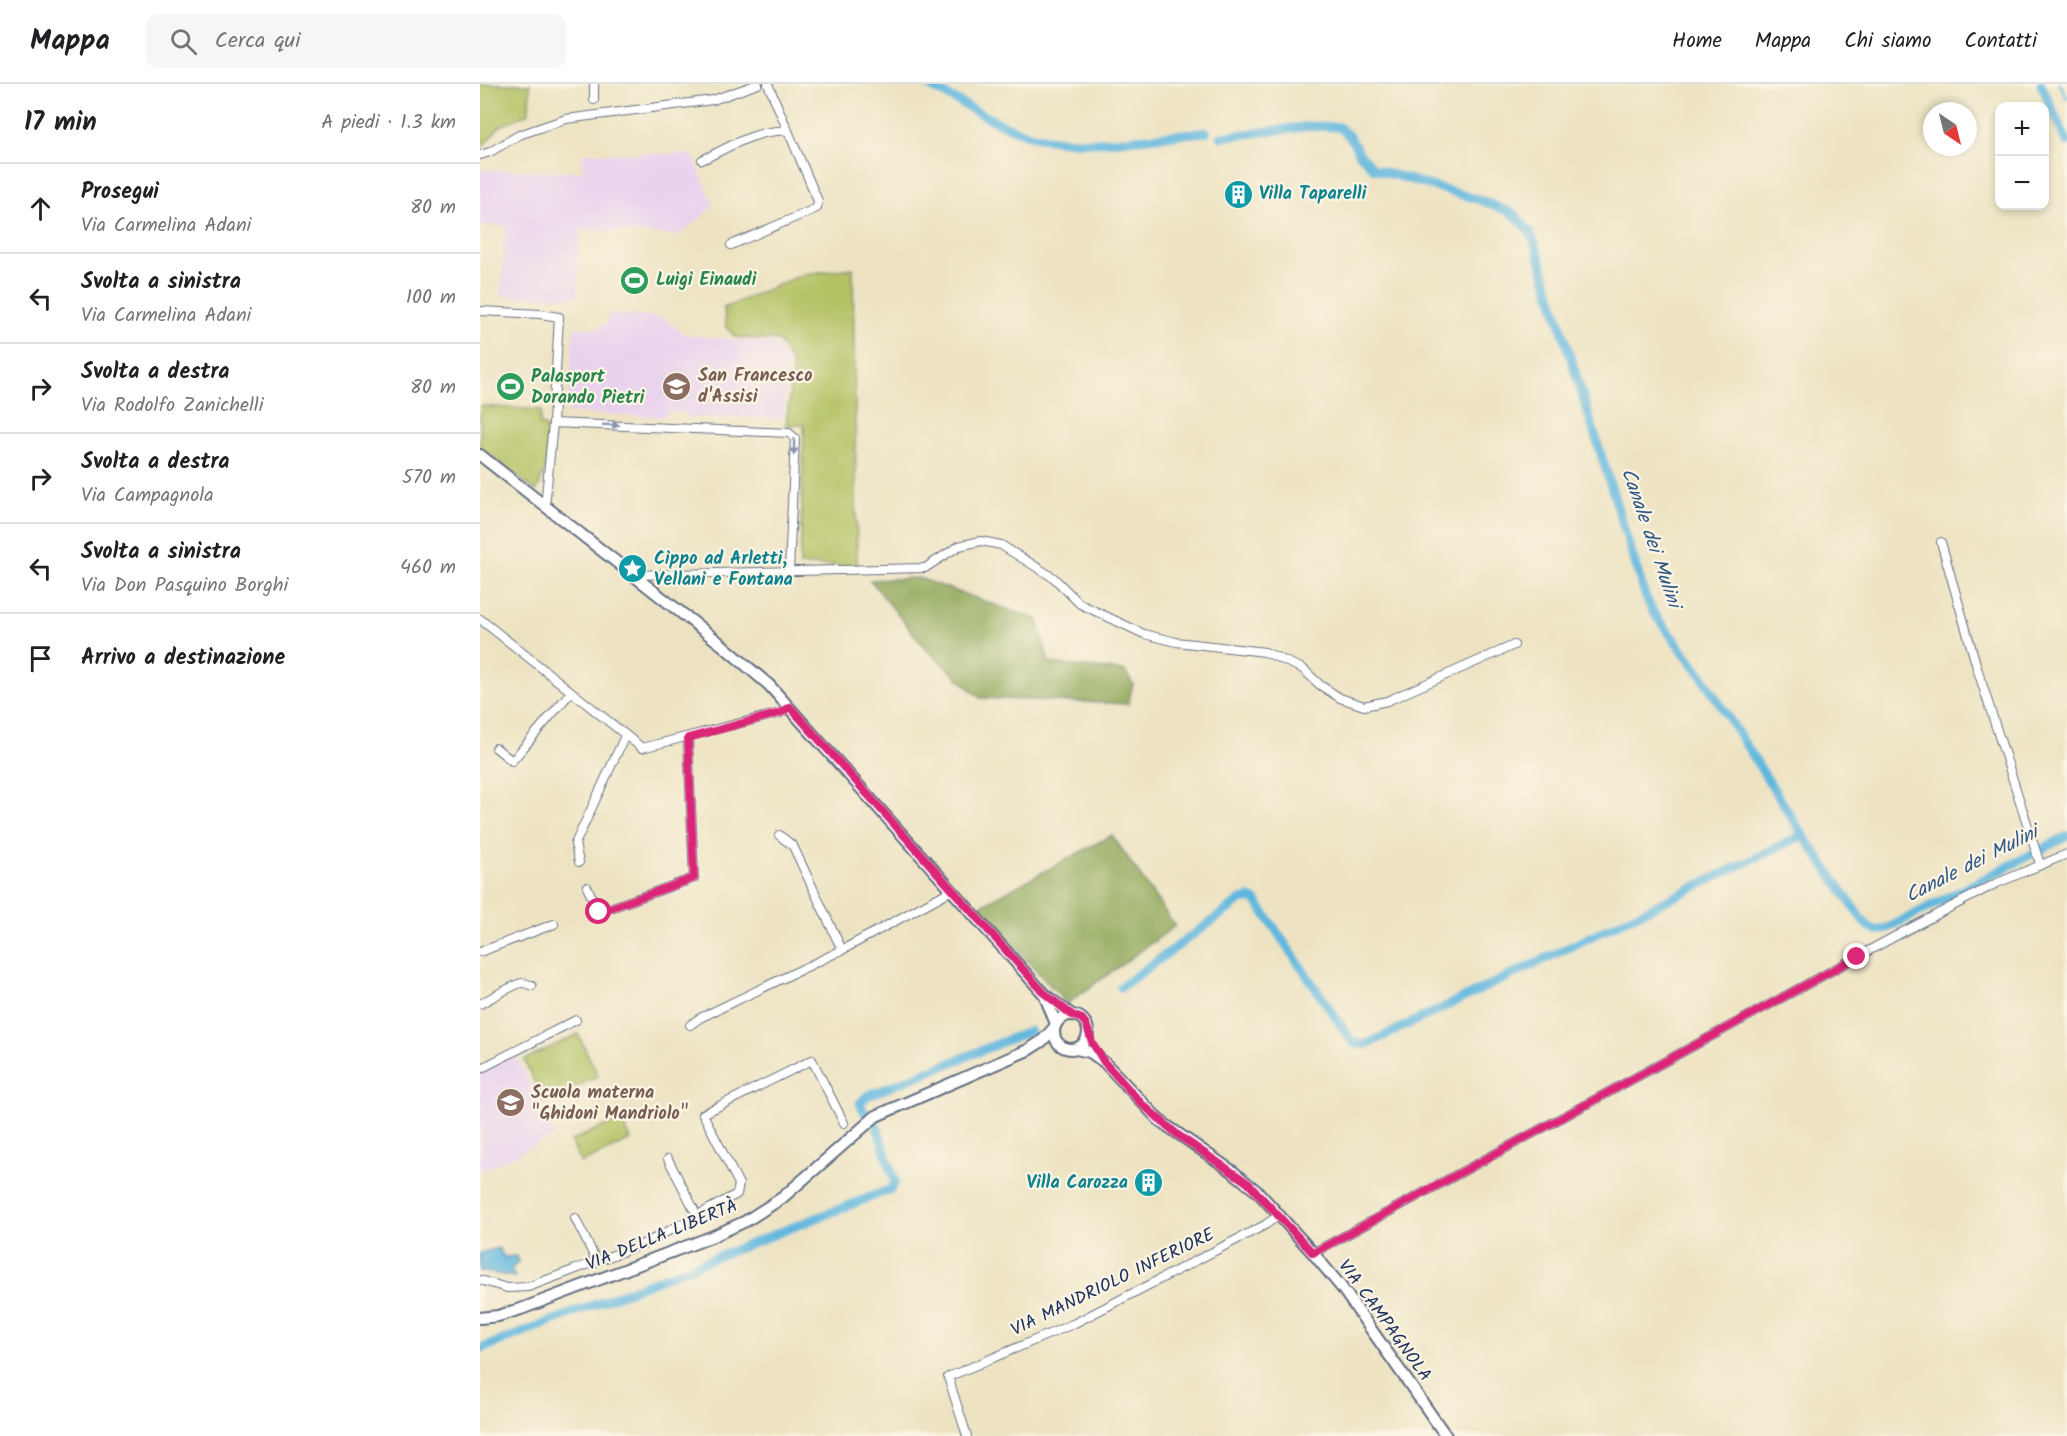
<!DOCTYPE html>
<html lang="it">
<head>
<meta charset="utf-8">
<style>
	body { margin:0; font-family:Kalam,sans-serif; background:#f6f6f6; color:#202124 }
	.controls { position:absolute; right:18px; top:18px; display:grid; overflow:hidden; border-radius:12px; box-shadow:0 3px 9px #0003 }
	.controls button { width:54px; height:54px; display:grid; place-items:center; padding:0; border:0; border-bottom:2px solid #e0e0e0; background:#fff; color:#202124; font:30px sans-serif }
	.compass { position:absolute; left:1443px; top:18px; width:54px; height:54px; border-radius:50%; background:#fff; box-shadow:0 3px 9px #0003; rotate:145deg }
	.stop { position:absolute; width:18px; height:18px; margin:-14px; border:4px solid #db2777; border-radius:50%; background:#fff }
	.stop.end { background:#db2777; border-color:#fff; box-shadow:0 2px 6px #0008 }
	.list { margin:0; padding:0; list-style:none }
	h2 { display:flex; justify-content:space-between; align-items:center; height:78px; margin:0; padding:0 24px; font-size:26px }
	h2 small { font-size:20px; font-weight:400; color:#757577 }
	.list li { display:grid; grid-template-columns:39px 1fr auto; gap:18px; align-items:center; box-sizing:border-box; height:90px; padding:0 24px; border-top:2px solid #e0e0e0 }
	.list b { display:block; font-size:22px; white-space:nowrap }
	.list p { margin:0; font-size:20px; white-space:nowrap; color:#757577 }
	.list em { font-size:20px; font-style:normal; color:#757577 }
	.icon { flex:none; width:33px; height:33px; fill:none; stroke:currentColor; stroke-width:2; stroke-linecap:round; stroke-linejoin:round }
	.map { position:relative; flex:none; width:1587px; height:1352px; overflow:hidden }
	header { display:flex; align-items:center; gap:36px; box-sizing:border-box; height:84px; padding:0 30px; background:#fff; border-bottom:2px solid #e0e0e0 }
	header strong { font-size:28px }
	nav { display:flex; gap:33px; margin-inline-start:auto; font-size:21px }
	.search { width:420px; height:54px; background:#f6f6f6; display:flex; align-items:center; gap:15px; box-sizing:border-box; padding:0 21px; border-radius:12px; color:#757577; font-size:22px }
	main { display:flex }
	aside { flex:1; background:#fff }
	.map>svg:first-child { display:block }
	.built { fill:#e8d2ee }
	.green { fill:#b4c163; stroke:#687860; stroke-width:1.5 }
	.forest { fill:#8fa759; stroke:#556b5c; stroke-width:1.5 }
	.water { fill:#61b7de; stroke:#3e739e; stroke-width:1.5 }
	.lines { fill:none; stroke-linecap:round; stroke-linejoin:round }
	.stream { stroke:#61b7de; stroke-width:3 }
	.canal { stroke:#61b7de; stroke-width:9 }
	.street-casing { stroke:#646e81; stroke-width:10 }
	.secondary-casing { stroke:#646e81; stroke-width:14 }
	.street { stroke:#fff; stroke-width:8 }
	.secondary { stroke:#fff; stroke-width:10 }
	.oneway { fill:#8d97ae }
	.route { stroke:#db2777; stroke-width:8 }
	.labels { text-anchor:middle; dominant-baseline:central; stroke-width:4.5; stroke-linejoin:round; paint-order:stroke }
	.culture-label { font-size:18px; font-weight:bold; fill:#0d838f; stroke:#fcf5e5; text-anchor:start }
	.leisure-label { font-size:18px; font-weight:bold; fill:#27864d; stroke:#fcf5e5; text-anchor:start }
	.education-label { font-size:18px; font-weight:bold; fill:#785e54; stroke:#fcf5e5; text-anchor:start }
	.street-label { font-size:18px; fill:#1b2f5e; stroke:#fcf5e5 }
	.water-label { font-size:20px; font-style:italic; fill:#305884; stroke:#fcf5e5 }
</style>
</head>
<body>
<header>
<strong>Mappa</strong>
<div class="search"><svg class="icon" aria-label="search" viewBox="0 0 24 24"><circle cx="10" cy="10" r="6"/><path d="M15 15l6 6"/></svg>Cerca qui</div>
<nav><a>Home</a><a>Mappa</a><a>Chi siamo</a><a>Contatti</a></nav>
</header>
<main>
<aside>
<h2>17 min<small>A piedi · 1.3 km</small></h2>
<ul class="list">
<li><svg class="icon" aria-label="ahead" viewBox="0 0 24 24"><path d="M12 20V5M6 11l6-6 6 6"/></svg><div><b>Prosegui</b><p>Via Carmelina Adani</p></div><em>80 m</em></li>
<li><svg class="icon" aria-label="left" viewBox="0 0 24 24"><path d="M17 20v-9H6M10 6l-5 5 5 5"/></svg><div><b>Svolta a sinistra</b><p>Via Carmelina Adani</p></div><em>100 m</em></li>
<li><svg class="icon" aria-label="right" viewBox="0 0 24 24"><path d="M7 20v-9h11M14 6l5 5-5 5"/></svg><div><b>Svolta a destra</b><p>Via Rodolfo Zanichelli</p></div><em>80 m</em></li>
<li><svg class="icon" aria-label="right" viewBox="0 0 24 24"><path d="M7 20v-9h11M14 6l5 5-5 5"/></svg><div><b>Svolta a destra</b><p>Via Campagnola</p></div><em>570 m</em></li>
<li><svg class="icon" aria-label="left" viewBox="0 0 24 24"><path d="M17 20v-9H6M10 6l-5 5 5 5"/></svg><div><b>Svolta a sinistra</b><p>Via Don Pasquino Borghi</p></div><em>460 m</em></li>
<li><svg class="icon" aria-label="arrive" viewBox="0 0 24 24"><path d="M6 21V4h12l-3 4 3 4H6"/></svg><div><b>Arrivo a destinazione</b></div></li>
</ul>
</aside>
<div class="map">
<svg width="1587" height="1352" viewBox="0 0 1587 1352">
	<rect width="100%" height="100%" fill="#fcf5e5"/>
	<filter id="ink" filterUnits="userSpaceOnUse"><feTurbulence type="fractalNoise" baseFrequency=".0167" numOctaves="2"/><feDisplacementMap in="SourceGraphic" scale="12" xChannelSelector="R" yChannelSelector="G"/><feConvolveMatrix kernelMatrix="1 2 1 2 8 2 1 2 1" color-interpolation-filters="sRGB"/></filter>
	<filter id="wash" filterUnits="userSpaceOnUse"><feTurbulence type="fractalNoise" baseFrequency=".008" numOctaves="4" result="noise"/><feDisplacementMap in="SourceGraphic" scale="24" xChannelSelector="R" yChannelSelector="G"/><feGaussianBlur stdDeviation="1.35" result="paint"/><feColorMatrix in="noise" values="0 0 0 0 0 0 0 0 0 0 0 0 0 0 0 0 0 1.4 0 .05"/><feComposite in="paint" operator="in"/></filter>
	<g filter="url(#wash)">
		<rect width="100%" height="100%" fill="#ede3c2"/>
		<g class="built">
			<path d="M103,69L212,70L234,122L199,151L100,146L97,213L21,212L25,142L0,141V86L103,88Z"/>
			<path d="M128,230L181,233L206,251L297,260L307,278L303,334L208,333L207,329L187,327V333L87,329L94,244H118L127,240Z"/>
			<path d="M35,970L76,1051L0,1088V987Z"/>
		</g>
		<g class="green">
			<path d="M0,0H50L49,29L20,42L4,61H0Z"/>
			<path d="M373,184L377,482L320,481L324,341H306L313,283L299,257L255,253L246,243L244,224L324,190Z"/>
			<path d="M0,322L61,326L60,340L68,345C67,366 68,388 56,407L0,363Z"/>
			<path d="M98,950L118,992L64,1018L44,976Z"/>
			<path d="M141,1035L151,1056L101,1079L91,1057Z"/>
		</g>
		<g class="forest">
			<path d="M439,494L558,536L569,579L645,587L653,600L648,620L500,614L445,564L390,496Z"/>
			<path d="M632,751L695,842L587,920L498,823Z"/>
		</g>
		<path class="water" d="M18,1164L24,1173L37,1172L39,1177L31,1185L35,1193L0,1187V1169Z"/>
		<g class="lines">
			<path class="stream" d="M1580,0L1587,14"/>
			<g class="canal">
				<path d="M446,0C478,16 519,43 553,52C610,66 668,52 726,48"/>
				<path d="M1561,0L1587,58"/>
				<path d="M741,53L832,42L859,43L870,53L879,69L894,85L1000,116L1034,130L1050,148L1056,163L1165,511L1173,528L1222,592L1323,751L1384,838C1392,847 1397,848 1408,844L1587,752"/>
				<path d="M641,903L761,816L770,814L776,817L873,959L885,961L1323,751"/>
				<path d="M385,1029L380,1019L387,1012L550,947"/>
				<path d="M0,1265L411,1105L415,1098L396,1040"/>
			</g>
		</g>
	</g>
	<g filter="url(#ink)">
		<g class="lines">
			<defs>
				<g id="street">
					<path d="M114,16V0"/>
					<path d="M0,71L10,68L39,51L86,35L233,16L278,0"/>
					<path d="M222,76C249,63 277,45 308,47"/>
					<path d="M251,161L337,124L338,117L288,0"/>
					<path d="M0,227L60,230L79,233L73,339L65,423"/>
					<path d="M73,339L309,349L315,354L309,487"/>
					<path d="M1461,458L1498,587L1560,780"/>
					<path d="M153,491L445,484L479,462L501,457L521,461L574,494L600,520L664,550L696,558L785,568L823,585L840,601L860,614L884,622L907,617L1034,561"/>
					<path d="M0,535L162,664L300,629L310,623"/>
					<path d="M16,664L32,677L91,608"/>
					<path d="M299,751L313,762L362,866"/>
					<path d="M99,778L95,760L145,652"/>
					<path d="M107,803L119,828L214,794L208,654"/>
					<path d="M0,868L74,840"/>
					<path d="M0,920C8,916 36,899 42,899C45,899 50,901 52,902"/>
					<path d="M210,941L220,934L362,866L472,806"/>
					<path d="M0,985L96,936"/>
					<path d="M188,1075L217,1131"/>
					<path d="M95,1134L117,1178"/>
					<path d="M833,1169L1423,848L1515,800L1587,770"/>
					<path d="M0,1196L27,1204L48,1203L168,1158L257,1110L259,1100L223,1030L332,976L364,1039"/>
					<path d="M487,1352L468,1293L595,1239L785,1141L799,1131"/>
				</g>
				<g id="secondary">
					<path d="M0,371L241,560L289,601L564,910L592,931"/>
					<path d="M564,910L576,940"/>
					<circle cx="591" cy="948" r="17"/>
					<path d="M596,965L610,968L624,978L680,1037L752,1087L779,1109L833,1169L862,1204L966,1352"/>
					<path d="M0,1234L18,1232L41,1225L231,1153L266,1137L302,1114L396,1032L548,966L562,957L574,944"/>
				</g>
			</defs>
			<use href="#street" class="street-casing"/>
			<use href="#secondary" class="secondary-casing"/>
			<use href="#street" class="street"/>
			<use href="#secondary" class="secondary"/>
		</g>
		<defs><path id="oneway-solid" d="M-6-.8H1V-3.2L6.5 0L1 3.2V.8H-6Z" transform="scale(1.5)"/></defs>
		<g class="oneway">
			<use href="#oneway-solid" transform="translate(131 341) rotate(2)"/>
			<use href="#oneway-solid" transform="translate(314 363) rotate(91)"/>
		</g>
	</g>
	<g class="lines" filter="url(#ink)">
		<path class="route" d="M119,828L214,794L208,654L300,629L310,623L564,909L592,931L602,935L606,940L612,958L624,978L662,1020L698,1051L768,1099L833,1169L1377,873"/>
	</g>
	<defs>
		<symbol id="building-disc" viewBox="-11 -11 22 22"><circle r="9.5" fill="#0f9aa8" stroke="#fcf5e5"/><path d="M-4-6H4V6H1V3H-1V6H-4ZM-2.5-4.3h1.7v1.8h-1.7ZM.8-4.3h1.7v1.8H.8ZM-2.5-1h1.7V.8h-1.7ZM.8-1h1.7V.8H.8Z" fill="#fff"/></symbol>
		<symbol id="stadium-disc" viewBox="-11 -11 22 22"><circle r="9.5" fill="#2e9e5b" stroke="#fcf5e5"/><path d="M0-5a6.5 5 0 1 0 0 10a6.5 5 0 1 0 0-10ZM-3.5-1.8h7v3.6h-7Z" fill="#fff"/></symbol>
		<symbol id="school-disc" viewBox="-11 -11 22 22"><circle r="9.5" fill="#8d6e63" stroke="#fcf5e5"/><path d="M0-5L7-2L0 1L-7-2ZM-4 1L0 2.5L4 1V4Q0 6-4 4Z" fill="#fff"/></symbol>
		<symbol id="sight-disc" viewBox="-11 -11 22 22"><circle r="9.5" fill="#0f9aa8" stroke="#fcf5e5"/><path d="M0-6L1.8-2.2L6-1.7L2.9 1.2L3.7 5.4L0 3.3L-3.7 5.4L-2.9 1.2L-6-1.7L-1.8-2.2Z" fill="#fff"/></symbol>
	</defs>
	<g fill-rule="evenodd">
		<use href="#building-disc" x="742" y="94" width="33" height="33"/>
		<use href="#stadium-disc" x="138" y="180" width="33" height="33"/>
		<use href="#school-disc" x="180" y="286" width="33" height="33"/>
		<use href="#stadium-disc" x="14" y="286" width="33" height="33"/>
		<use href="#sight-disc" x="136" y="468" width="33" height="33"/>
		<use href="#school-disc" x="14" y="1002" width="33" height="33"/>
		<use href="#building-disc" x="652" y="1082" width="33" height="33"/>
	</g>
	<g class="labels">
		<g class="culture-label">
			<text x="779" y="110">Villa Taparelli</text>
			<text x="174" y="475">Cippo ad Arletti,<tspan x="174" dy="21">Vellani e Fontana</tspan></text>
			<text x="648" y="1099" text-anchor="end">Villa Carozza</text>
		</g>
		<g class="leisure-label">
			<text x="176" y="196">Luigi Einaudi</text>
			<text x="51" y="293">Palasport<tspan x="51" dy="21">Dorando Pietri</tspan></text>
		</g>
		<g class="education-label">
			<text x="218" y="292">San Francesco<tspan x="218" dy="21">d'Assisi</tspan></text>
			<text x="51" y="1009">Scuola materna<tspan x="51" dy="21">"Ghidoni Mandriolo"</tspan></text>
		</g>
		<g class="street-label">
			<text transform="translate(182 1152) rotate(-22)">VIA DELLA LIBERTÀ</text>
			<text transform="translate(633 1199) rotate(-26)">VIA MANDRIOLO INFERIORE</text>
			<text transform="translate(904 1237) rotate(54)">VIA CAMPAGNOLA</text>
		</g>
		<g class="water-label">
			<text transform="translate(1170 454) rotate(71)">Canale dei Mulini</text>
			<text transform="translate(1492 781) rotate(-27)">Canale dei Mulini</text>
		</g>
	</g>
</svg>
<div class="controls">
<button>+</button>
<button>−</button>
</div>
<svg class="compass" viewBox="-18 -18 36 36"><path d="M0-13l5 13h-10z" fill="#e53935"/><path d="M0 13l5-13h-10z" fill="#757577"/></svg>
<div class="stop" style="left:119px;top:828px"></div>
<div class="stop end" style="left:1377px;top:873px"></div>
</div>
</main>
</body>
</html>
